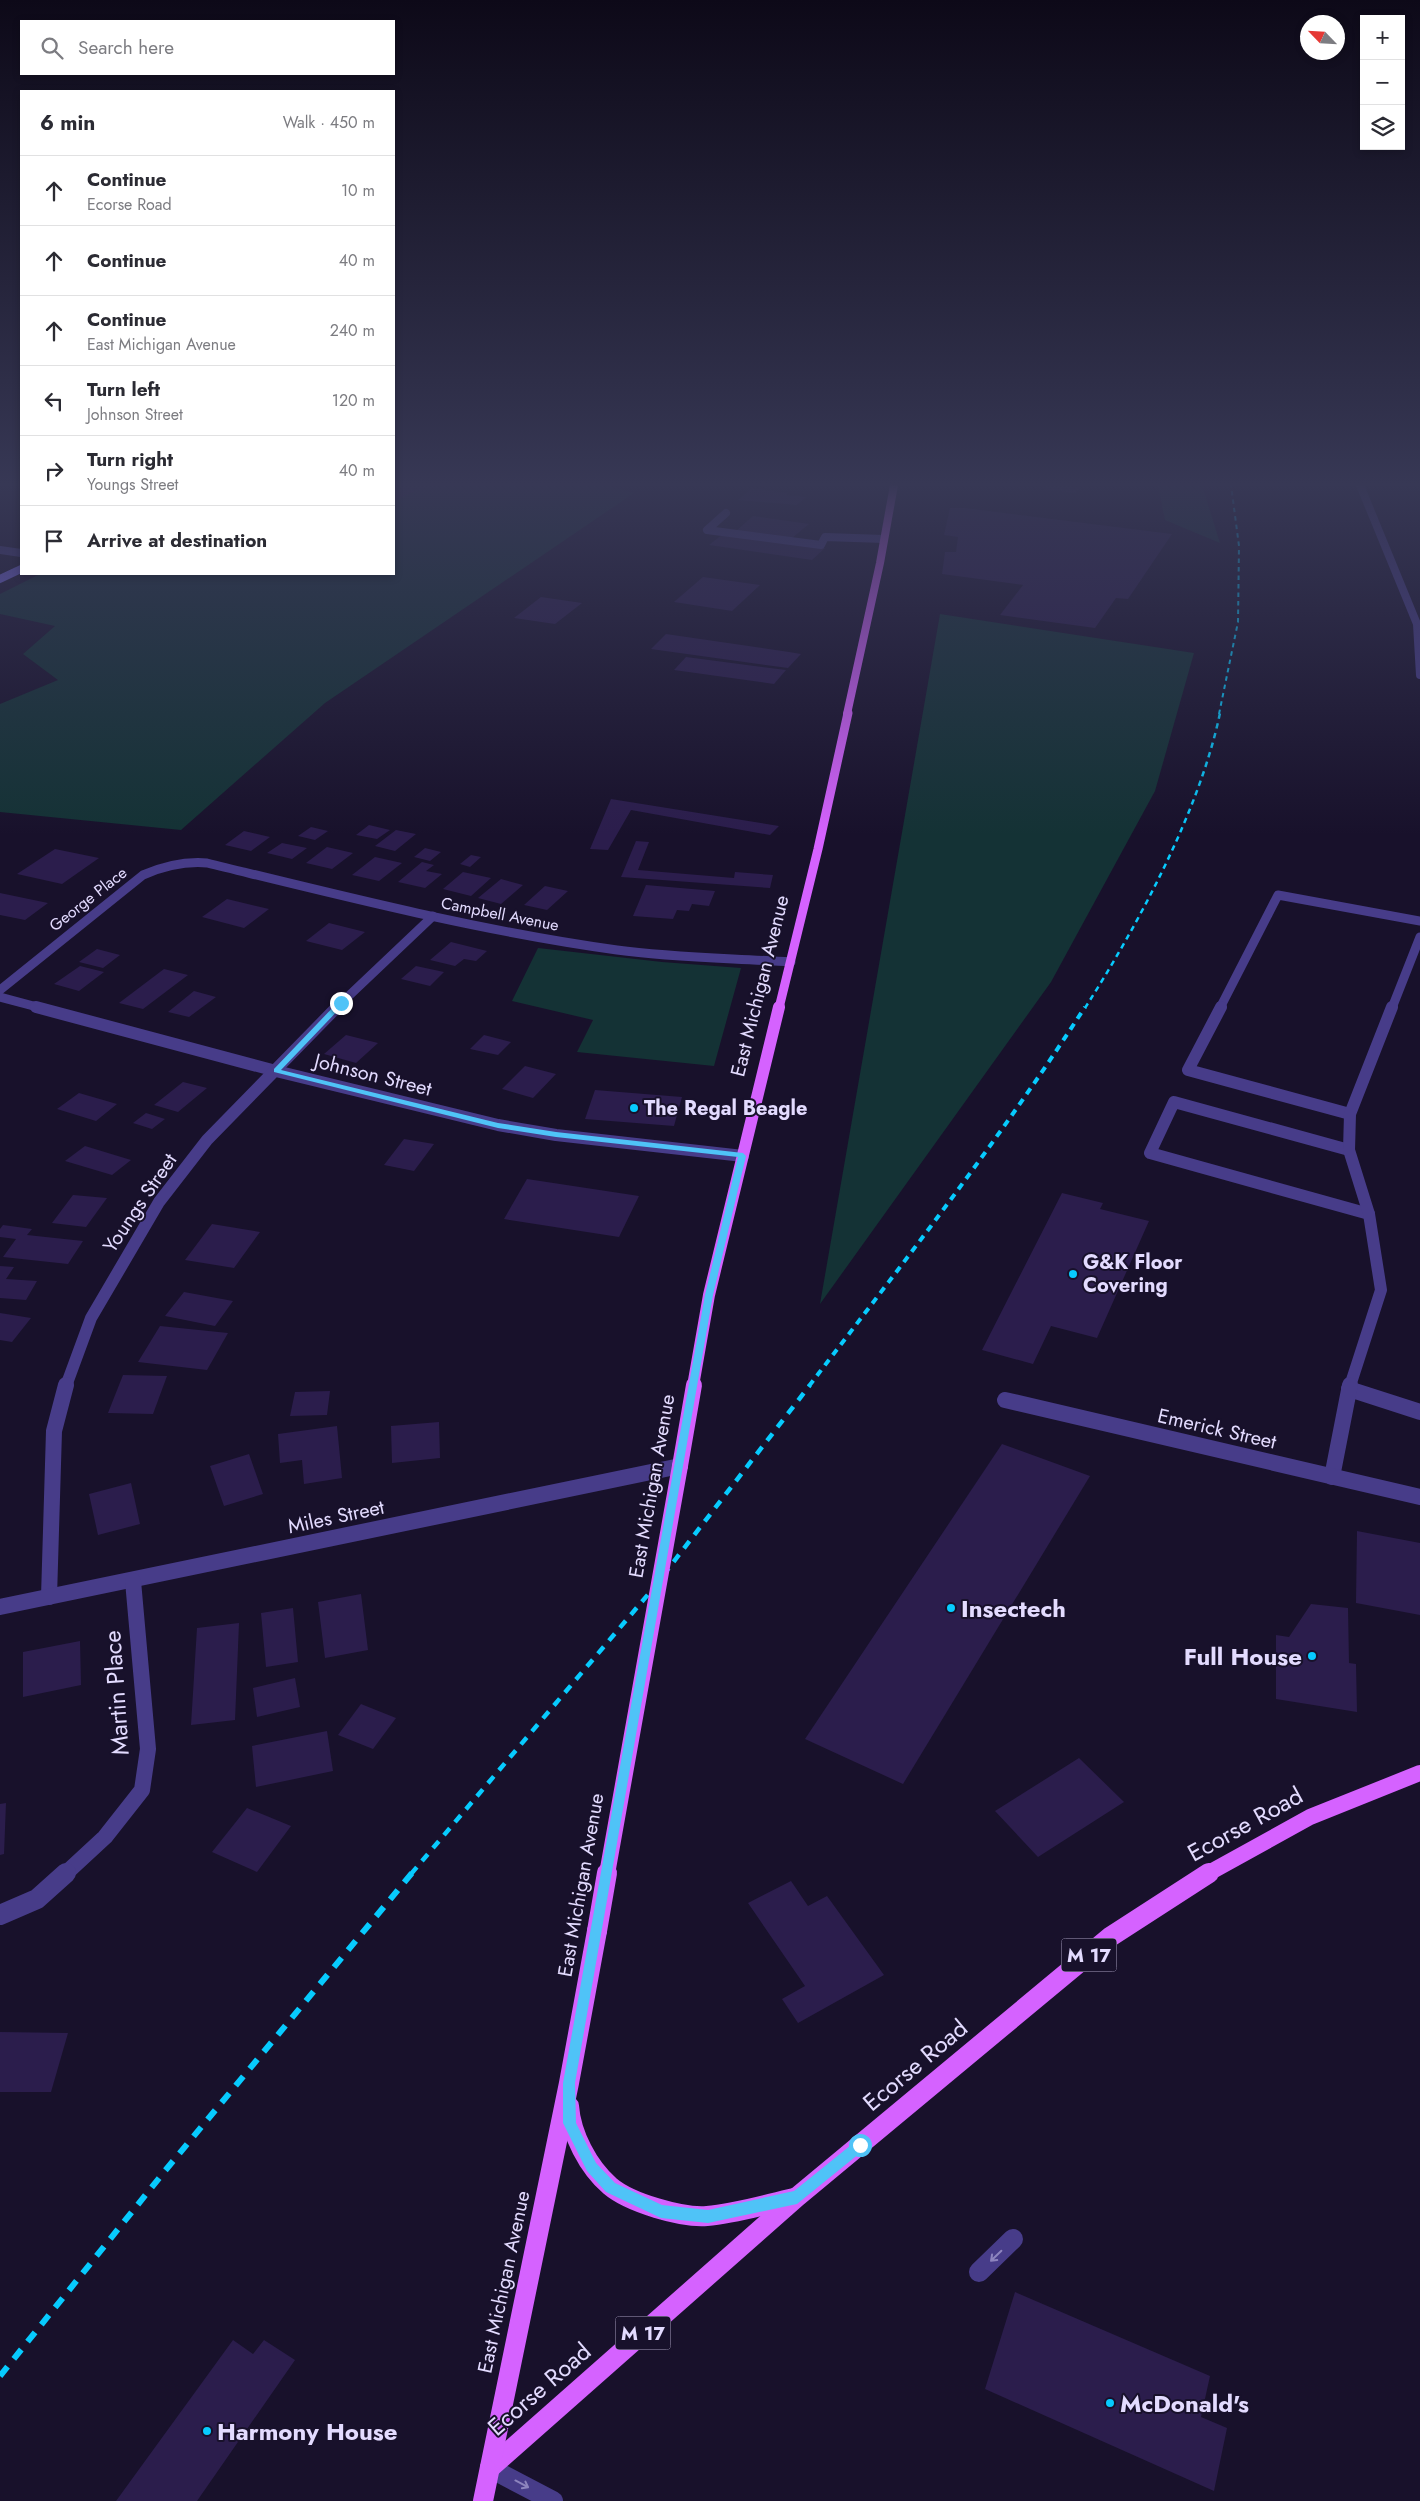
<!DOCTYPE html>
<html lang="en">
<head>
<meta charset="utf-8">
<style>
	body { margin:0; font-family:Jost,sans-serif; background:#f2f2f3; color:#2b2b33 }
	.controls { position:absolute; right:15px; top:15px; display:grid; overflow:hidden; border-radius:0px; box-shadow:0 2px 8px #0003 }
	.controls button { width:45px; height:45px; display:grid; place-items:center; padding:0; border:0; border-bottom:1px solid #e1e1e2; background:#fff; color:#2b2b33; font:25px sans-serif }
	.compass { position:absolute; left:1300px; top:15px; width:45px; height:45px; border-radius:50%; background:#fff; box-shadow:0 2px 8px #0003; rotate:295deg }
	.stop { position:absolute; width:15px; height:15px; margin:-11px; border:4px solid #4fc3f7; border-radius:50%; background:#fff }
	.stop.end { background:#4fc3f7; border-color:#fff; box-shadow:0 1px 5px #0008 }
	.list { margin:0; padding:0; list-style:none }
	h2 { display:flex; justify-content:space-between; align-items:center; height:65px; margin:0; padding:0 20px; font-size:21px }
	h2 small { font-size:16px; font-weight:400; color:#7c7c81 }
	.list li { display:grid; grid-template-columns:32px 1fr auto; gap:15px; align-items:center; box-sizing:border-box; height:70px; padding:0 20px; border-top:1px solid #e1e1e2 }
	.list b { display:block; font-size:19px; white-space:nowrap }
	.list p { margin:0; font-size:16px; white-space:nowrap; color:#7c7c81 }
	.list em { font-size:16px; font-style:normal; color:#7c7c81 }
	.icon { flex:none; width:28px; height:28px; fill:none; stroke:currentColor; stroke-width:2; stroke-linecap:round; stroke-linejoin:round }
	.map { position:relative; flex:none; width:1420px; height:2501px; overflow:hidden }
	.search { position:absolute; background:#fff; box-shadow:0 2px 8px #0003; left:20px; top:20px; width:375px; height:55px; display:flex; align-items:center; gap:12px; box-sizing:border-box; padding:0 18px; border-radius:0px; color:#7c7c81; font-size:19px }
	.panel { position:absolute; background:#fff; box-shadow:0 2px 8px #0003; left:20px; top:90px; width:375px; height:485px; border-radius:0px }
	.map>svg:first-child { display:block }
	.green { fill:#143235 }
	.building { fill:#2b1d4c }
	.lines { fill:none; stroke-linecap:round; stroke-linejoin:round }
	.lane-far4 { stroke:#473c89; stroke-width:8 }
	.lane-far3 { stroke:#473c89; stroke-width:9 }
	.lane-far2 { stroke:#473c89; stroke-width:12 }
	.lane-far1 { stroke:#473c89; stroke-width:16 }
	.lane { stroke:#473c89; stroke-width:20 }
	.street-far4 { stroke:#473c89; stroke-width:8 }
	.street-far3 { stroke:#473c89; stroke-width:9 }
	.street-far2 { stroke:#473c89; stroke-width:12 }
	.street-far1 { stroke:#473c89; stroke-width:16 }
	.street { stroke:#473c89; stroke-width:20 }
	.secondary { stroke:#8472ff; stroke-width:8 }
	.primary-far4 { stroke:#d562ff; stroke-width:8 }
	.primary-far3 { stroke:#d562ff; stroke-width:9 }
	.primary-far2 { stroke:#d562ff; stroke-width:12 }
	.primary-far1 { stroke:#d562ff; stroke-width:16 }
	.primary { stroke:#d562ff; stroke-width:20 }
	.rail-far4 { stroke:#07cbfe; stroke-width:2; stroke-dasharray:4.5 4; stroke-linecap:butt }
	.rail-far3 { stroke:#07cbfe; stroke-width:2.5; stroke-dasharray:5.5 4.5; stroke-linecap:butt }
	.rail-far2 { stroke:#07cbfe; stroke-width:4; stroke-dasharray:7 6; stroke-linecap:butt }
	.rail-far1 { stroke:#07cbfe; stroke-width:4.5; stroke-dasharray:9 8; stroke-linecap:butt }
	.rail { stroke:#07cbfe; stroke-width:6; stroke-dasharray:12 10; stroke-linecap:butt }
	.primary-bridge-far1 { stroke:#d562ff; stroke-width:16 }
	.primary-bridge { stroke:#d562ff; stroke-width:20 }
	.oneway { stroke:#8d84be }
	.route { fill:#4fc3f7 }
	.poi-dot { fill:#07cbfe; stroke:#18112b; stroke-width:2 }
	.labels { text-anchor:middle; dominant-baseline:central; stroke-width:4; stroke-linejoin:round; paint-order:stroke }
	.far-street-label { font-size:16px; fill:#e3dbff; stroke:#18112b }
	.shield { fill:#18112b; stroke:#a69ebf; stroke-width:1 }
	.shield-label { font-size:19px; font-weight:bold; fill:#e3dbff }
	.street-label { font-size:20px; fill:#e3dbff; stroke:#18112b }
	.poi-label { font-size:20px; font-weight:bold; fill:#e3dbff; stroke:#18112b; text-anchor:start }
	.near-poi-label { font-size:24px; font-weight:bold; fill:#e3dbff; stroke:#18112b; text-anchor:start }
	.near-street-label { font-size:24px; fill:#e3dbff; stroke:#18112b }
</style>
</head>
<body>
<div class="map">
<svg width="1420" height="2501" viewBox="0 0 1420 2501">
	<rect width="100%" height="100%" fill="#18112b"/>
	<g class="green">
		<path d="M394,485H606L634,493L325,703L181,830L0,812V704L58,680L23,654L55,626L0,614V594L40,574H394Z"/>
		<path d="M1158,485H1202L1220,543L1165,520Z"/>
		<path d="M940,614L1194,653L1155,791L1051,982L820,1304Z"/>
		<path d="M538,948L662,962L741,968L714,1066L577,1052L593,1020L512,1001Z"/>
	</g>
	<g class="building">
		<path d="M394,485H438V486L417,490L397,500H394Z"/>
		<path d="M1048,485H1058L1080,488L1075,493L1044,489Z"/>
		<path d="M752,488L788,493L787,495L806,497L797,505L738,500Z"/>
		<path d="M950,508H965L1172,534L1128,599L1116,598L1095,628L1000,615L1023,585L942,574L945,552H956L958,537L944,535Z"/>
		<path d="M753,516L809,524L792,538L736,531Z"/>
		<path d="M723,534L825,548L812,560L709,545Z"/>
		<path d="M703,577L760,585L732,611L674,602Z"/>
		<path d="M541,597L582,603L555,624L514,618Z"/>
		<path d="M666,634L789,652L801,654L788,668L651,649Z"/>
		<path d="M686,657L786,670L774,684L674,670Z"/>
		<path d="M611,799L779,826L770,835L631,810L608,850L590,849Z"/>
		<path d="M369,825L390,830L377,839L356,835Z"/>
		<path d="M311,827L328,831L315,840L298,836Z"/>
		<path d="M396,830L416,834L395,851L375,846Z"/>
		<path d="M244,831L270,837L251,851L225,845Z"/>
		<path d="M636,841L649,842L638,870L734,878L735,872L773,875L770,888L621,877Z"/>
		<path d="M282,843L307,848L292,859L267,853Z"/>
		<path d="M327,847L353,853L332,869L306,863Z"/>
		<path d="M425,848L441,852L430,861L414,857Z"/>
		<path d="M55,849L99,858L62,884L17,874Z"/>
		<path d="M471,855L481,857L470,867L460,864Z"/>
		<path d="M375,857L402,863L379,881L352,875Z"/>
		<path d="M422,862L434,865L426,871L442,874L425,888L398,882Z"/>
		<path d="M463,872L491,878L471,896L443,889Z"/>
		<path d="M501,879L523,885L501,904L478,898Z"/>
		<path d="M646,885L715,891L709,906L692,904L689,911L677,910L673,919L633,916Z"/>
		<path d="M545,886L568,891L547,910L524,905Z"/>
		<path d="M0,893L48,903L25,920L0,915Z"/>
		<path d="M227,899L269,909L244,928L202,917Z"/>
		<path d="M329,923L365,932L342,950L306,941Z"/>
		<path d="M451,942L487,951L476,961L464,959L455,966L430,960Z"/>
		<path d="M97,949L120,955L103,968L79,962Z"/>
		<path d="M80,966L104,972L79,991L54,984Z"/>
		<path d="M416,966L444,972L430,986L401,979Z"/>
		<path d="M164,969L188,975L143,1009L119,1003Z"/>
		<path d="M194,991L216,997L189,1017L168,1012Z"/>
		<path d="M346,1035L378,1043L356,1063L324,1054Z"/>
		<path d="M484,1035L511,1042L498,1055L470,1049Z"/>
		<path d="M525,1066L556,1074L533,1098L502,1089Z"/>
		<path d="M183,1082L207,1088L178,1112L154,1105Z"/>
		<path d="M595,1090L682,1097L674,1126L585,1119Z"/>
		<path d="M79,1093L117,1104L96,1121L57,1109Z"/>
		<path d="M146,1113L165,1119L152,1129L133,1123Z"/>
		<path d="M404,1139L434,1144L414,1171L384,1165Z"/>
		<path d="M85,1146L131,1160L112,1175L65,1161Z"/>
		<path d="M527,1179L639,1196L619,1237L504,1219Z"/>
		<path d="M1062,1193L1103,1203L1100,1209L1149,1221L1097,1338L1051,1326L1033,1364L982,1350Z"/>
		<path d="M73,1195L107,1198L86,1227L52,1223Z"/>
		<path d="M212,1224L260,1232L234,1268L185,1260Z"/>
		<path d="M3,1225L32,1229L27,1235L83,1241L68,1264L3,1257L16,1239L0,1237V1229Z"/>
		<path d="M0,1266L14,1267L6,1279L37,1281L26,1300L0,1298Z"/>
		<path d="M184,1292L233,1301L215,1326L165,1316Z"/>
		<path d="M0,1313L31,1318L12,1342L0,1340Z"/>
		<path d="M160,1326L228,1333L207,1370L138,1362Z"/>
		<path d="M123,1375L167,1376L153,1414L108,1413Z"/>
		<path d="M330,1391L327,1415L290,1416L295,1392Z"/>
		<path d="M439,1422L440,1458L392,1463L391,1426Z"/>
		<path d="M337,1426L342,1478L304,1484L302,1460L280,1463L278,1434Z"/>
		<path d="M1002,1444L1090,1476L903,1784L805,1739Z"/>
		<path d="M249,1454L263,1494L224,1506L210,1466Z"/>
		<path d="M131,1483L140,1524L98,1535L89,1494Z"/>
		<path d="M1357,1531L1420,1543V1615L1356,1603Z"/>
		<path d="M361,1594L368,1650L325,1658L318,1602Z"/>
		<path d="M1311,1604L1348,1608L1349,1663L1356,1664L1357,1712L1276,1699V1635L1289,1637Z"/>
		<path d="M293,1608L298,1662L266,1667L261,1613Z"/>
		<path d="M239,1623L235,1720L191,1725L197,1628Z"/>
		<path d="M80,1641L81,1685L23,1697V1652Z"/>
		<path d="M295,1678L300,1707L257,1717L253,1688Z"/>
		<path d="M361,1704L396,1718L373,1749L338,1735Z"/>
		<path d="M327,1731L333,1771L256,1787L252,1746Z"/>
		<path d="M1079,1758L1124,1802L1038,1857L995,1811Z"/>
		<path d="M6,1803L4,1854L0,1855V1804Z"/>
		<path d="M247,1808L291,1826L257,1872L212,1852Z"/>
		<path d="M791,1881L808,1906L827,1896L884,1975L798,2023L782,1999L805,1986L748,1903Z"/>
		<path d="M0,2032L68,2033L51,2092H0Z"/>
		<path d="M1015,2292L1210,2376L1201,2417L1227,2428L1214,2491L985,2389Z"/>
		<path d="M233,2340L253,2354L264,2340L295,2360L197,2501H116Z"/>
	</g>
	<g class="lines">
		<g class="lane-far4">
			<path d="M1360,485L1417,624L1420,675"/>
			<path d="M726,513L707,530L821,545L825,537L884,539"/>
		</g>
		<g class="lane-far3">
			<path d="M1220,1008L1278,895L1420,921"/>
			<path d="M1392,1008L1420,937"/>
		</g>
		<g class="lane-far2">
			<path d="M1221,1007L1188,1070L1350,1114"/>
			<path d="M1349,1150L1174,1102L1150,1153L1369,1214"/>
			<path d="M1350,1386L1381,1290L1369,1214L1349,1150L1350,1114L1392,1007"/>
		</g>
		<g class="lane-far1">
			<path d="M1349,1389L1420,1412"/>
			<path d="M1332,1477L1350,1385"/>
		</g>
		<path class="lane" d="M979,2272L1013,2239"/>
		<path class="street-far4" d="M0,550L21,553"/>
		<g class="street-far3">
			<path d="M0,990L143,875C164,866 184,861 207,863C343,896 479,931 617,950C675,958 733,958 791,962"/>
			<path d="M0,997L41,1008"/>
			<path d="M336,1008L433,916"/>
		</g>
		<g class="street-far2">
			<path d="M36,1007L276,1071L498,1125L556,1135L743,1156"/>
			<path d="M66,1386L91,1318L159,1202L207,1140L337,1007"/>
		</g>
		<g class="street-far1">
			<path d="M1005,1400L1420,1497"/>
			<path d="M49,1597L54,1431L66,1385"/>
			<path d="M0,1607L680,1466"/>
			<path d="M65,1874L105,1837L142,1790L148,1749L133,1581"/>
		</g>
		<g class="street">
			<path d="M0,1915L37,1899L66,1873"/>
			<path d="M490,2468L553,2501"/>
		</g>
		<path class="secondary" d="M0,579L21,569"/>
		<path class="primary-far4" d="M847,714L880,563L894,485"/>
		<path class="primary-far3" d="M779,1008L818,849L848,713"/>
		<path class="primary-far2" d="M693,1386L709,1295L779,1007"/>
		<g class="primary-far1">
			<path d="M680,1466L694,1385"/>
			<path d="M1207,1874L1310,1817L1420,1773"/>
		</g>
		<g class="primary">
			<path d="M569,2106C571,2134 588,2167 610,2186C630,2203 682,2218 707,2216C735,2214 767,2204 794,2198"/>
			<path d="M490,2468L797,2197L1110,1937L1209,1873"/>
			<path d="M483,2501L569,2083L597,1931"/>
		</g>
		<path class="rail-far4" d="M1219,714L1238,622L1239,546L1231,485"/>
		<path class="rail-far3" d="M1085,1008C1138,925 1200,810 1220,713"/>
		<path class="rail-far2" d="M809,1386C904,1262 1000,1139 1085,1007"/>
		<path class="rail-far1" d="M411,1874L651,1591L810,1385"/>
		<path class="rail" d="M0,2376L164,2172L412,1873"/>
		<path class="primary-bridge-far1" d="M607,1874L680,1466"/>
		<path class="primary-bridge" d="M597,1931L607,1873"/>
	</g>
	<defs><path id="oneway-shaft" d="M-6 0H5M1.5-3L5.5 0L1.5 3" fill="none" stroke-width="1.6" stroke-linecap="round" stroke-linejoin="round" transform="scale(1.25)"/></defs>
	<g class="oneway">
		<use href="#oneway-shaft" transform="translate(996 2256) rotate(136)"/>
		<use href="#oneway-shaft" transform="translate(522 2484) rotate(28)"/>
	</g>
	<linearGradient id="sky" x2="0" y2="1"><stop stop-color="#0d0918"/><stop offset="0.58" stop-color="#373855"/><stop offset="1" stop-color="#373855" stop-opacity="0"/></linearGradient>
	<rect width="1420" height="835" fill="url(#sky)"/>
	<path class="route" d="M339,1001L345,1003L281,1070L498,1123L556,1132L743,1153L746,1156L713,1295L575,2083L576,2123L596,2163L615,2183L662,2205L708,2210L794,2191L856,2141L860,2139L865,2141L867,2145L865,2149L797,2204L708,2223L661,2218L606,2192L587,2171L563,2123V2083L705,1295L738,1157L556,1137L498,1128L274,1072V1069Z"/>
	<g class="poi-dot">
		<circle cx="634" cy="1108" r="5"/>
		<circle cx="1073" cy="1274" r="5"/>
		<circle cx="951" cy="1608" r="5"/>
		<circle cx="1312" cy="1656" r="5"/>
		<circle cx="1110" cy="2403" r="5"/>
		<circle cx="207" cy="2431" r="5"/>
	</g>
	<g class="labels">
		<g class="far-street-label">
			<text transform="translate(88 899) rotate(-38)">George Place</text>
			<text transform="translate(500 914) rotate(11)">Campbell Avenue</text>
		</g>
		<g class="shield">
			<rect x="1061.5" y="1938.5" width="55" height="33" rx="4"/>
			<rect x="615.5" y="2316.5" width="55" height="33" rx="4"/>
		</g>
		<g class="shield-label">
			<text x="1089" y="1955">M 17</text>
			<text x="643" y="2333">M 17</text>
		</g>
		<g class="street-label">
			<text transform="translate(760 986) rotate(-76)">East Michigan Avenue</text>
			<text transform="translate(373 1075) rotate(14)">Johnson Street</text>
			<text transform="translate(140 1203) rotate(-56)">Youngs Street</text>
			<text transform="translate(1217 1429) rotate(13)">Emerick Street</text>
			<text transform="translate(652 1486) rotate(-80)">East Michigan Avenue</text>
			<text transform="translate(336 1517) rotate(-12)">Miles Street</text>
			<text transform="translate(581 1885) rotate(-80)">East Michigan Avenue</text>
			<text transform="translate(504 2282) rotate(-78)">East Michigan Avenue</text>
		</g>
		<g class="poi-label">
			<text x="644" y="1108">The Regal Beagle</text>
			<text x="1083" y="1262">G&amp;K Floor<tspan x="1083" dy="23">Covering</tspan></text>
		</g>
		<g class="near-poi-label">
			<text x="961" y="1608">Insectech</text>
			<text x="1302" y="1656" text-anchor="end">Full House</text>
			<text x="1120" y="2403">McDonald's</text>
			<text x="217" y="2431">Harmony House</text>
		</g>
		<g class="near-street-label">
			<text transform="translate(116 1693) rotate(-94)">Martin Place</text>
			<text transform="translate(1245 1824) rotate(-29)">Ecorse Road</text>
			<text transform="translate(915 2065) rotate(-40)">Ecorse Road</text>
			<text transform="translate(539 2389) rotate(-41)">Ecorse Road</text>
		</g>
	</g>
</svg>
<div class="controls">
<button>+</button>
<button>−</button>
<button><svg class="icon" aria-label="layers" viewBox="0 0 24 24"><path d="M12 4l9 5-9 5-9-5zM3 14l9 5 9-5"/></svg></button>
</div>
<svg class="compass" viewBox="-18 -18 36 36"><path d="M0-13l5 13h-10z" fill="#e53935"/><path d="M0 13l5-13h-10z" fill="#7c7c81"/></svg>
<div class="stop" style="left:860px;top:2145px"></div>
<div class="stop end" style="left:341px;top:1003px"></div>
<div class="search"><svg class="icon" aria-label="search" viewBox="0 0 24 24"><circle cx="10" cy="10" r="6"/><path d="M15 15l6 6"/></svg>Search here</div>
<section class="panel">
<h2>6 min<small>Walk · 450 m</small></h2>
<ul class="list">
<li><svg class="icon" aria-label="ahead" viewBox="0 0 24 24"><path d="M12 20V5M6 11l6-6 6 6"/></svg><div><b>Continue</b><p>Ecorse Road</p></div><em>10 m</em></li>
<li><svg class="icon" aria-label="ahead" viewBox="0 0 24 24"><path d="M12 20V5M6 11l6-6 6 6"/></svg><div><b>Continue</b></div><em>40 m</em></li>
<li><svg class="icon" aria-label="ahead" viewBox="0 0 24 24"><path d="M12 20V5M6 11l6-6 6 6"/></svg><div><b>Continue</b><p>East Michigan Avenue</p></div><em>240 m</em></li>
<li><svg class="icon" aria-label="left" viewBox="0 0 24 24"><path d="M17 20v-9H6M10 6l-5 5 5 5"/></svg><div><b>Turn left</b><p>Johnson Street</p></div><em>120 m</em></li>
<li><svg class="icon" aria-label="right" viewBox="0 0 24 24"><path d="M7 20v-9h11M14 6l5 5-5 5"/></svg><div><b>Turn right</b><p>Youngs Street</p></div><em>40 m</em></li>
<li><svg class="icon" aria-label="arrive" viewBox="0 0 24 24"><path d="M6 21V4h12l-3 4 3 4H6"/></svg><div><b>Arrive at destination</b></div></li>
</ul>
</section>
</div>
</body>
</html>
